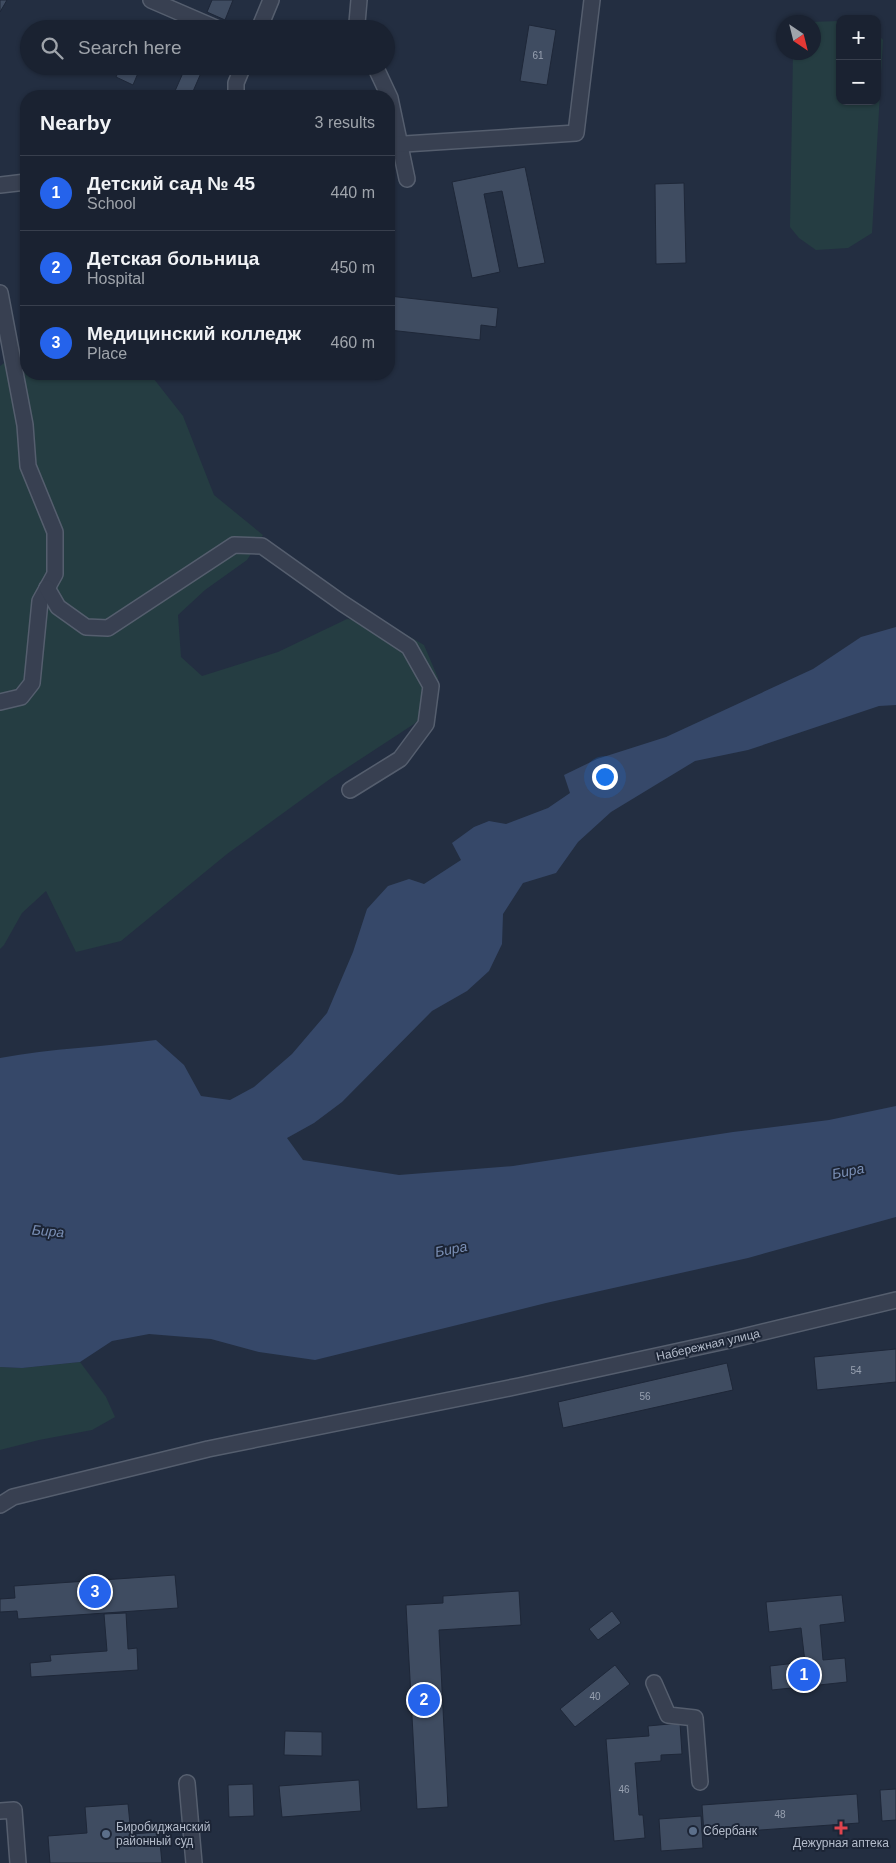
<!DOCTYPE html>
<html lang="en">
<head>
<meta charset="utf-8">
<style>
	body { margin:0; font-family:Helvetica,sans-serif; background:#232a39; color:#f1f3f6 }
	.controls { position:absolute; right:15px; top:15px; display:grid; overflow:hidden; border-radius:10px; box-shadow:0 1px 4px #0004 }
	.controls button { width:45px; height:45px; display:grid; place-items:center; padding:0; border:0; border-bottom:1px solid #383f4d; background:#1a2231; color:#f1f3f6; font:25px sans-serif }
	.compass { position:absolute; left:776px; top:15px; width:45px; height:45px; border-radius:50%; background:#1a2231; box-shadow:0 1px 4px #0004; rotate:145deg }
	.you { position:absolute; left:604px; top:776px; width:18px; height:18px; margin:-12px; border:4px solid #fff; border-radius:50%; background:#1a73e8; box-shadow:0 0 0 8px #1a73e833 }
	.badge { display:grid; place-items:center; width:32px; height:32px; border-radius:50%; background:#2563eb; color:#fff; font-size:16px; font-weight:700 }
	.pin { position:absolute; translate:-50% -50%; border:2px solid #fff; box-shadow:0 1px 5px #0006 }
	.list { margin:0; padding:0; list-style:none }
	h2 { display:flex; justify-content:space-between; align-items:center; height:65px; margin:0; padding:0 20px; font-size:21px }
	h2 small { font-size:16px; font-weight:400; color:#9fa4ab }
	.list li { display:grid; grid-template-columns:32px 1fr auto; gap:15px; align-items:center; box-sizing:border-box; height:75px; padding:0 20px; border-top:1px solid #383f4d }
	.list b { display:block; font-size:19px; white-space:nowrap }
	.list p { margin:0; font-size:16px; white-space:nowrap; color:#9fa4ab }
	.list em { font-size:16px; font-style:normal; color:#9fa4ab }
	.icon { flex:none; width:28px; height:28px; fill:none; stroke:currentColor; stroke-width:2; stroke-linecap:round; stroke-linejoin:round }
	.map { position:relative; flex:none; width:896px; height:1863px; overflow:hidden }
	.search { position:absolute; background:#1a2231; box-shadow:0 1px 4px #0004; left:20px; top:20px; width:375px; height:55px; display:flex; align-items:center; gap:12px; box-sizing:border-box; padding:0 18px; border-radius:28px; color:#9fa4ab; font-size:19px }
	.panel { position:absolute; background:#1a2231; box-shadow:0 1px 4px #0004; left:20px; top:90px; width:375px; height:290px; border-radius:20px }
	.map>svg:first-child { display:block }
	.green { fill:#253d42 }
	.water { fill:#364869 }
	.building { fill:#3f4c61; stroke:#1e2738 }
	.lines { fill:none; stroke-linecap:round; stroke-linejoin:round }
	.minor-casing { stroke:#555e6e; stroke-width:18 }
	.minor { stroke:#384051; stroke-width:15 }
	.health-dot { fill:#e0444e; stroke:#1c2536; stroke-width:2 }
	.service-dot { fill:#5c6f8a; stroke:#1c2536; stroke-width:2 }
	.labels { text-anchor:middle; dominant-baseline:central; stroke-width:4; stroke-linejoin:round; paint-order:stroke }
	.number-label { font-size:10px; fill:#97a0b0 }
	.street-label { font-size:12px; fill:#b4bccb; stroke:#1c2536 }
	.poi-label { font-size:12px; fill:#b4bccb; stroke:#1c2536; text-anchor:start }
	.water-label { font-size:14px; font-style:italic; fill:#7a8fb5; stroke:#1c2536 }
</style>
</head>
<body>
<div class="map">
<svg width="896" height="1863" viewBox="0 0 896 1863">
	<rect width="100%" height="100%" fill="#232e41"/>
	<g class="green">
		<path d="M840,21V101H877V33L883,40L872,233L848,248L816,250L799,238L790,227L793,53L814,52V22H809Z"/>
		<path d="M26,347V374H150L183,416L214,495L263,535L247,560L205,590L178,615L181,657L202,676L278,652L347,619L386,623L424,645L438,678V702L414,724L330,779L227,854L121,941L76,952L46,891L22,913L4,945L0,949V366Z"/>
		<path d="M80,1362L106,1397L115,1417L92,1430L39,1440L0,1450V1367L22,1368Z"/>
	</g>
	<path class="water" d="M896,627V705L879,706L748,750L695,761L611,812L578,842L556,873L523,883L503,914L502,944L489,971L467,991L432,1011L342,1102L314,1123L287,1138L303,1160L399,1175L513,1166L733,1132L829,1120L896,1106V1217L748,1258L546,1303L315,1360L259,1352L211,1339L149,1334L112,1341L80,1362L22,1368L0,1367V1058C52,1048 104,1047 156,1040L184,1065L201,1096L230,1100L254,1087L292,1054L327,1013L353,952L367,909L388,886L409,879L424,884L461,860L452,843L474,827L489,821L506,824L548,808L570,793L564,775L597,759L666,737L813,669L861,637Z"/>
	<g class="building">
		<path d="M0,0H7L0,12Z"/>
		<path d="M212,0H233L225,20L207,12Z"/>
		<path d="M141,21L157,29H137Z"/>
		<path d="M529,25L556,30L547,85L520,81Z"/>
		<path d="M121,66H141L133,85L116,77Z"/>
		<path d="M186,66H204L191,96H187L175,91Z"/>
		<path d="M525,167L545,263L518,268L502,191L484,194L500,272L472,278L452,182Z"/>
		<path d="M684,183L686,263L656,264L655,184Z"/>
		<path d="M389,296L498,308L496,327L481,325L480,340L389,330Z"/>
		<path d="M896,1349V1382L817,1390L814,1357Z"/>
		<path d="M727,1363L733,1390L563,1428L558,1402Z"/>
		<path d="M175,1575L178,1608L18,1619L17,1611L0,1612V1599L15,1598L14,1586Z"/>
		<path d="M519,1591L521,1625L439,1630L448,1807L417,1809L406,1605L443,1603V1596Z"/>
		<path d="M842,1595L845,1622L820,1625L823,1660L845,1658L847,1682L772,1690L770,1666L805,1662L801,1628L769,1632L766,1602Z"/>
		<path d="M612,1611L621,1623L598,1640L589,1629Z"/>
		<path d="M126,1613L128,1649L137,1648L138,1670L31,1677L30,1663L51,1661L50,1655L107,1651L104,1614Z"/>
		<path d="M615,1665L630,1684L575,1727L560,1709Z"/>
		<path d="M680,1723L682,1754L661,1755V1761L635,1763L639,1815H643L645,1838L614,1841L606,1739L649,1736L648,1726Z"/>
		<path d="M285,1731L322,1732V1756L284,1755Z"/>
		<path d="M359,1780L361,1811L282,1817L279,1786Z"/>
		<path d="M253,1784L254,1816L229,1817L228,1785Z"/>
		<path d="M896,1789V1820L882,1821L880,1790Z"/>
		<path d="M857,1794L859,1823L704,1834L702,1805Z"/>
		<path d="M128,1804L131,1834L159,1832L162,1863H50L48,1836L87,1833L85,1807Z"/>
		<path d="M701,1816L703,1848L661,1851L659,1819Z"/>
	</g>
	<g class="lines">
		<defs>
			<g id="minor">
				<path d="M151,0L218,29"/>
				<path d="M359,0L357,23L359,29"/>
				<path d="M259,29L271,0"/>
				<path d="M375,66L390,98L407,179"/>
				<path d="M236,96V83L243,66"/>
				<path d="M389,145L576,133L592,0"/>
				<path d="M0,185L26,182"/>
				<path d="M0,293L25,425L28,466L55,532V574L40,601L32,683L21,697L0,702"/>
				<path d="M47,588L58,607L86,627L108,628L234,545L262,546L342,603L409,647L431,686L426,724L400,759L350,790"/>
				<path d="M0,1505L13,1497L208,1449L519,1386L730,1340L896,1300"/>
				<path d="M654,1683L668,1715L695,1718L700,1782"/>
				<path d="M187,1783L194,1863"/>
				<path d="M0,1811L14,1810L18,1863"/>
			</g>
		</defs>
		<use href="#minor" class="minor-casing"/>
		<use href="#minor" class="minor"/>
	</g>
	<path class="health-dot" d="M838.5 1820.5h5v5h5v5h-5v5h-5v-5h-5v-5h5z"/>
	<g class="service-dot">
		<circle cx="693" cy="1831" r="5"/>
		<circle cx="106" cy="1834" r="5"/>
	</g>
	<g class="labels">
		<g class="number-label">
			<text x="538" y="55">61</text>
			<text x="856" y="1370">54</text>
			<text x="645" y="1396">56</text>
			<text x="595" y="1696">40</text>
			<text x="624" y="1789">46</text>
			<text x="780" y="1814">48</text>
		</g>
		<g class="street-label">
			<text transform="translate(708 1345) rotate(-13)">Набережная улица</text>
		</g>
		<g class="poi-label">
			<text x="116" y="1827">Биробиджанский<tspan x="116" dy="14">районный суд</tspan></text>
			<text x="703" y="1831">Сбербанк</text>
			<text x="841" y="1843" text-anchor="middle">Дежурная аптека</text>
		</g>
		<g class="water-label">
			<text transform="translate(848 1171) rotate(-11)">Бира</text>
			<text transform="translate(48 1231) rotate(5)">Бира</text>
			<text transform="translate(451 1249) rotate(-11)">Бира</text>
		</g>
	</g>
</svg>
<div class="controls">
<button>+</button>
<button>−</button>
</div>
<svg class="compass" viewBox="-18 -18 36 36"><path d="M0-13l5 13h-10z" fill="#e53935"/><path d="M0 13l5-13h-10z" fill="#9fa4ab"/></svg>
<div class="you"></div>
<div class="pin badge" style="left:804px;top:1675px">1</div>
<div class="pin badge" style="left:424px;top:1700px">2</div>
<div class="pin badge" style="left:95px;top:1592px">3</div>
<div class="search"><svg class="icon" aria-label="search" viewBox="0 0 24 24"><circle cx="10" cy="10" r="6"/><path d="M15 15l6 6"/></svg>Search here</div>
<section class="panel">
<h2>Nearby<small>3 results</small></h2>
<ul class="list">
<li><span class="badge">1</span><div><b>Детский сад № 45</b><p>School</p></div><em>440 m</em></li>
<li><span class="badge">2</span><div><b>Детская больница</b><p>Hospital</p></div><em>450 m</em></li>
<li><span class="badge">3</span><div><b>Медицинский колледж</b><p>Place</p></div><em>460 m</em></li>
</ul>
</section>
</div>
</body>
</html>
